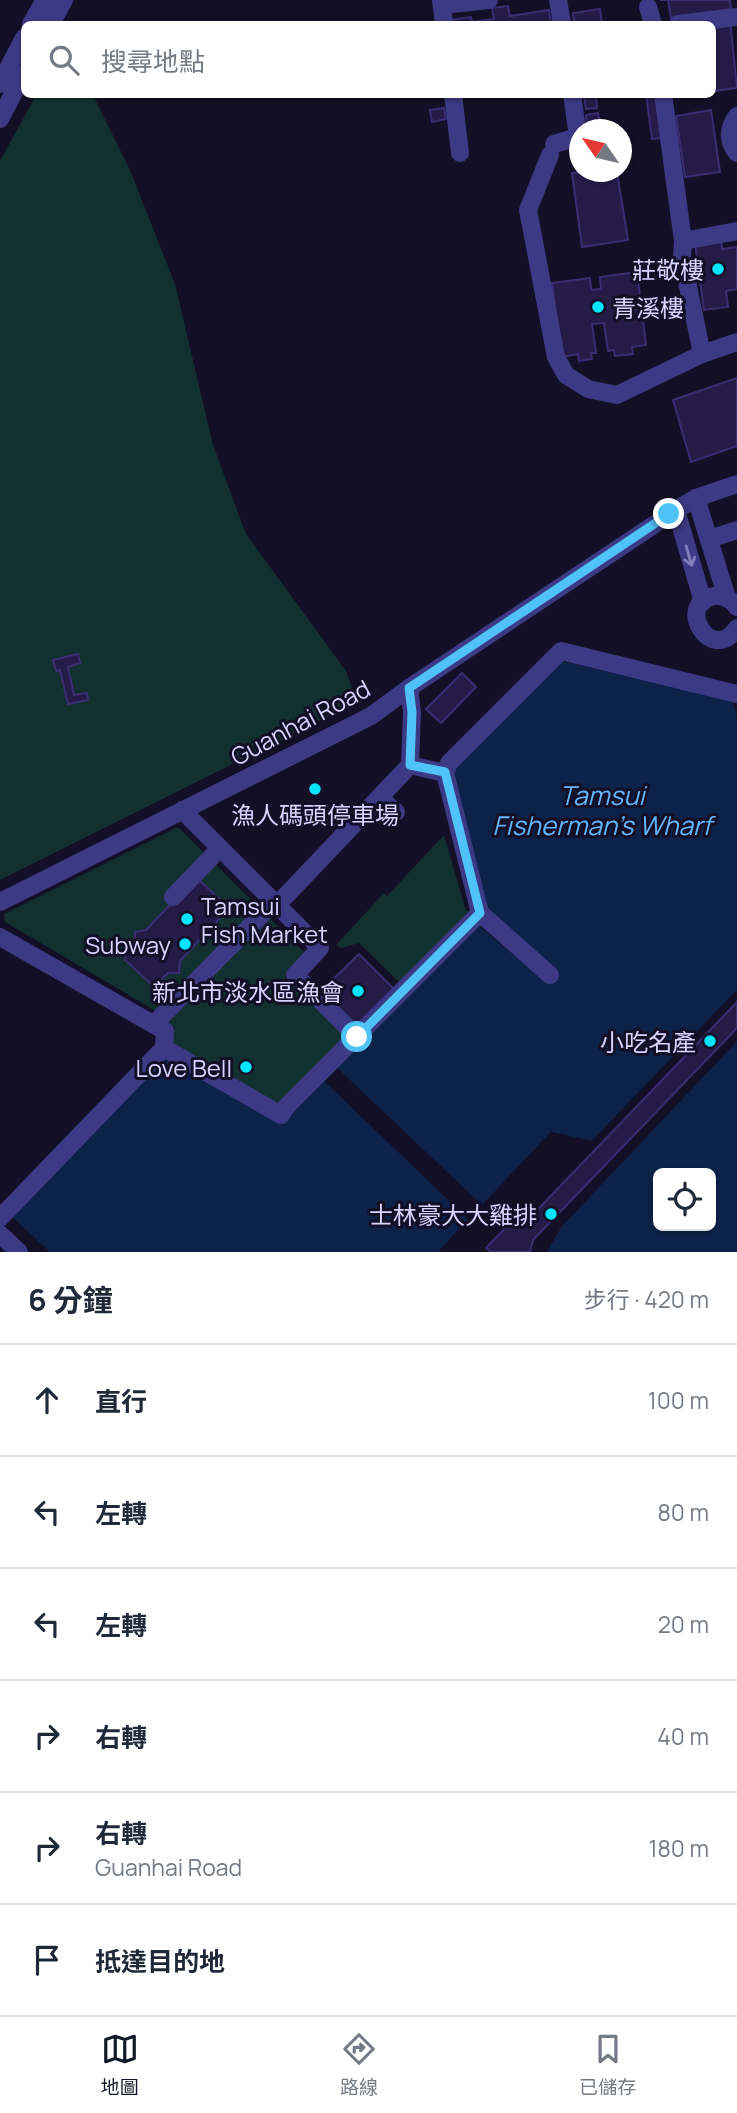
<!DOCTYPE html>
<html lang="zh-TW">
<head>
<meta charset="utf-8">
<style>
	body { margin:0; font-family:Manrope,"Noto Sans TC",sans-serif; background:#f2f2f3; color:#1f2937 }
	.controls { position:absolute; right:21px; bottom:21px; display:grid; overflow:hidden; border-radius:10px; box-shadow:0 2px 5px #0004 }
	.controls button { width:63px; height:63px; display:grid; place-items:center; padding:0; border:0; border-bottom:2px solid #e0e1e3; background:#fff; color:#1f2937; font:35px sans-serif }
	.compass { position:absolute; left:569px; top:119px; width:63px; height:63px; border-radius:50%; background:#fff; box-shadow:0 2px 5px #0004; rotate:304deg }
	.stop { position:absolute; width:21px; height:21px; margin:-16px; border:5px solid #4fc3f7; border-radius:50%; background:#fff }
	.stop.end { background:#4fc3f7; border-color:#fff; box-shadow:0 2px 7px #0008 }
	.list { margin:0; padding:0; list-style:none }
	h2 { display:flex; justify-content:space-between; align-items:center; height:91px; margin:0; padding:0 28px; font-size:30px }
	h2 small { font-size:23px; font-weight:400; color:#747a83 }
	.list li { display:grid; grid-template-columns:46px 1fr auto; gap:21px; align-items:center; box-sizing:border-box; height:112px; padding:0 28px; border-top:2px solid #e0e1e3 }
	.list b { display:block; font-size:26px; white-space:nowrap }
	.list p { margin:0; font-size:23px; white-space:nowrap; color:#747a83 }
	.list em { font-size:23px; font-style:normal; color:#747a83 }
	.icon { flex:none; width:38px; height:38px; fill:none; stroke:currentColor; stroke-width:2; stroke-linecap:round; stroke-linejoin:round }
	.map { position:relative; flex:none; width:737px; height:1252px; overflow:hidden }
	.search { position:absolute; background:#fff; box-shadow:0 2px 5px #0004; left:21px; right:21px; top:21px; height:77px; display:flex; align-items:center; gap:18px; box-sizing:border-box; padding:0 24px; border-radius:10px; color:#747a83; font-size:26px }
	.sheet { height:763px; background:#fff }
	nav { display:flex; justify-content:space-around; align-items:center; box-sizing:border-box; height:98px; border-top:2px solid #e0e1e3; background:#fff; font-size:19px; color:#747a83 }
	nav a { display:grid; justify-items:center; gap:4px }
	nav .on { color:#111827 }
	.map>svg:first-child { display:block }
	.green { fill:#12302f }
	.water { fill:#0c2248; fill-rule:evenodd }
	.pier { fill:#130f26 }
	.building { fill:#241b47; stroke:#3b2d73; stroke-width:2 }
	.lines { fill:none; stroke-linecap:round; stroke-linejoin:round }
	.minor { stroke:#3d3a85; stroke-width:18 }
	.oneway { stroke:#837fbc }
	.route { stroke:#4fc3f7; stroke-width:9 }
	.poi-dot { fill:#00e5ff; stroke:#130f26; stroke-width:2.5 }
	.labels { text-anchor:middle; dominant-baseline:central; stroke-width:6; stroke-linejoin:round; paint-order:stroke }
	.poi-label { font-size:24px; fill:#d9d4ff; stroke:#130f26; text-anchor:end }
	.street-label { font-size:24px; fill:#d9d4ff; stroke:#130f26 }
	.water-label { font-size:26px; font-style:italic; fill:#62b6ff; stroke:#130f26 }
</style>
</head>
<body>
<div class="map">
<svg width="737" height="1252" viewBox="0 0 737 1252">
	<rect width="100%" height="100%" fill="#130f26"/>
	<g class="green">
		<path d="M36,95H93L130,170L175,284L213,445L246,534L346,671L357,702L0,880V161Z"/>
		<path d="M178,827L306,954L285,977L347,1036L280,1107L168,1044L175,1028L149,1007L5,922L4,914Z"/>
		<path d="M444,835L466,911L475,909L400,983L359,943L341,948L336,945L384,893L387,896Z"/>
	</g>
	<g class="water">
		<path d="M561,661L733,701L737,717V990L592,1141L551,1132L438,1252H50L11,1216L167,1052L282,1120L478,925L547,983L557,970L488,911L453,770Z"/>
		<path d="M737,1041V1252H547L561,1227ZM658,1173H711V1226H658Z"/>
	</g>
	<g class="pier">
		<path d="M737,990V995L594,1144L552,1136L443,1252H438L468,1219L320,1077L333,1064L482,1205L551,1132L592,1141Z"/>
		<path d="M737,1038V1041L561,1227L547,1252H543L558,1225Z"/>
	</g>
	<g class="building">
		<path d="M660,0H730L731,9L671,18L668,0Z"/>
		<path d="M508,6L510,16L549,10L551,24H450L449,20L471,17L472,22L494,19L492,8Z"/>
		<path d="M600,9L602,24H574L573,13Z"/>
		<path d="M730,20L737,88L715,91L712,69V24Z"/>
		<path d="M646,94H657L662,138L652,139Z"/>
		<path d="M596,96L597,108L586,109L584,97Z"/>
		<path d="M444,108L446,119L432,122L430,110Z"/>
		<path d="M711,110L720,172L685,177L676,116Z"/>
		<path d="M598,113L600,125L587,127L586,115Z"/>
		<path d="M583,172H617L628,240L582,247L572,173Z"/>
		<path d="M721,240L722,249L737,247V289L726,291L728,307L704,310L695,244Z"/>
		<path d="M637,272L646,345L632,347L633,354L615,356L614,350L608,351L604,323L592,324L596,353H591L592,359L579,361L578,354L562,357L552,283L590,278L591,290L601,289L600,277Z"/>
		<path d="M737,378V446L691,462L673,400Z"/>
		<path d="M78,654L80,663L68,667L74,695L87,693L88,700L68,704L60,670L56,671L53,660Z"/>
		<path d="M462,673L476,687L441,723L426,709Z"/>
		<path d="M196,877L229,908L180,961L179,973H168L158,983H150L125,960L126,952L135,942V932L146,930Z"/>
		<path d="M359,954L395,990L357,1027L321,991Z"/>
		<path d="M737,1002V1028L533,1240L530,1252H491L486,1248L512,1221L520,1228Z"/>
	</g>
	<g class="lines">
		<g class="minor">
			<path d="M441,0L444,24"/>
			<path d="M558,0L562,24"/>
			<path d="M442,5L489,0"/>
			<path d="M648,7L653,24"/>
			<path d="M31,24L45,0"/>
			<path d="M51,24L64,0"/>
			<path d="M678,24L737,17"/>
			<path d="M0,84L24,38"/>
			<path d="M453,94L460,153"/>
			<path d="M663,94L683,241L682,257L702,354"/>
			<path d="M737,116C728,128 727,141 737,153"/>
			<path d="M0,119L24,73"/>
			<path d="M554,144L578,137L572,94"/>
			<path d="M550,155L528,210L556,357L566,375L588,389L617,395L702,354L737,342"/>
			<path d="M683,241L737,231"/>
			<path d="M696,498L727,598"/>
			<path d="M676,510L703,602"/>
			<path d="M709,539L737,530"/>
			<path d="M737,607C731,599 724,595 714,596C674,603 711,666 737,628"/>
			<path d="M410,765L445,773"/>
			<path d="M381,799L396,812"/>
			<path d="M182,810L320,948L295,975L357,1037"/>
			<path d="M173,897L220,848"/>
			<path d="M0,902L371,716L409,688L676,510L696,498L737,484"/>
			<path d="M277,905L410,765L412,712L409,688"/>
			<path d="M0,937L165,1031L164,1048"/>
			<path d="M550,975L480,913L445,773L449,763L561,651L737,694"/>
			<path d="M154,1024L274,902"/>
			<path d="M0,1218L164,1048L281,1115L286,1107L480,913"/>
			<path d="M0,1234L19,1252"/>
		</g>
	</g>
	<defs><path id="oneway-shaft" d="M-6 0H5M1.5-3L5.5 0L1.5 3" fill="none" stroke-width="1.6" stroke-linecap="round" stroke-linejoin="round" transform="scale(1.75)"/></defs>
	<use class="oneway" href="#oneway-shaft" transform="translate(689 556) rotate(74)"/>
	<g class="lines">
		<path class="route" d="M357,1037L480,913L445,772L410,765L412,712L409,688L669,514"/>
	</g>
	<g class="poi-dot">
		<circle cx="718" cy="269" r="7"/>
		<circle cx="598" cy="307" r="7"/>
		<circle cx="315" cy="789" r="7"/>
		<circle cx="187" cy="919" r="7"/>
		<circle cx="185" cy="944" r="7"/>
		<circle cx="358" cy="991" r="7"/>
		<circle cx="710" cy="1041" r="7"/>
		<circle cx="246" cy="1067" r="7"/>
		<circle cx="551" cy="1214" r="7"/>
	</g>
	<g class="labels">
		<g class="poi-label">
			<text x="704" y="269">莊敬樓</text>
			<text x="612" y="307" text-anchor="start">青溪樓</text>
			<text x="315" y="814" text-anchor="middle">漁人碼頭停車場</text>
			<text x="201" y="905" text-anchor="start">Tamsui<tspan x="201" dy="28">Fish Market</tspan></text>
			<text x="171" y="944">Subway</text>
			<text x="344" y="991">新北市淡水區漁會</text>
			<text x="696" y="1041">小吃名產</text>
			<text x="232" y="1067">Love Bell</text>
			<text x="537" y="1214">士林豪大大雞排</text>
		</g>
		<g class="street-label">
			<text transform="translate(300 722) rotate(-28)">Guanhai Road</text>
		</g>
		<g class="water-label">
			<text x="602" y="795">Tamsui<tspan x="602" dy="30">Fisherman's Wharf</tspan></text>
		</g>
	</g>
</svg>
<div class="controls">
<button><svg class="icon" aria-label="locate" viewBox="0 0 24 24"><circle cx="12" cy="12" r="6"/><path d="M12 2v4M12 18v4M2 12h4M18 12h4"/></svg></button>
</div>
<svg class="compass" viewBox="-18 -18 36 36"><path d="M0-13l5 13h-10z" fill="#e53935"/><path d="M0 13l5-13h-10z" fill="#747a83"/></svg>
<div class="stop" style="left:357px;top:1037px"></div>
<div class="stop end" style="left:669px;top:514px"></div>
<div class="search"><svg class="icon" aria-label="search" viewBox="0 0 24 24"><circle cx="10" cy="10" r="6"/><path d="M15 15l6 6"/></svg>搜尋地點</div>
</div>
<section class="sheet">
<h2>6 分鐘<small>步行 · 420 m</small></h2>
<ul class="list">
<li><svg class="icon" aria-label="ahead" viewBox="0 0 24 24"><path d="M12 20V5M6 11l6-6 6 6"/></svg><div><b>直行</b></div><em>100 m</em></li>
<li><svg class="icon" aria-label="left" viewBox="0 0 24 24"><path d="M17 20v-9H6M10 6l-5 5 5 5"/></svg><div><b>左轉</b></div><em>80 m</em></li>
<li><svg class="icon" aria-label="left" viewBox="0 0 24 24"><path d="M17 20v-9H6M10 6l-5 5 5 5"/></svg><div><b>左轉</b></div><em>20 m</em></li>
<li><svg class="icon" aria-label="right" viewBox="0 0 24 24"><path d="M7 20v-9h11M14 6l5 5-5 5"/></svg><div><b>右轉</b></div><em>40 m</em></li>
<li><svg class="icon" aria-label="right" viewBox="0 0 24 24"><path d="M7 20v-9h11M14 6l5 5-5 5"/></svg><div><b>右轉</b><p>Guanhai Road</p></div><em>180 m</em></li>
<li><svg class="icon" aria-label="arrive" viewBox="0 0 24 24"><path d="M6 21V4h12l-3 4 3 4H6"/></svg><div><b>抵達目的地</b></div></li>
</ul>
</section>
<nav>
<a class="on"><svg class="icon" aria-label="map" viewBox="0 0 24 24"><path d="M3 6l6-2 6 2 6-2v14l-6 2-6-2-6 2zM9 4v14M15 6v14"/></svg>地圖</a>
<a><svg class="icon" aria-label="directions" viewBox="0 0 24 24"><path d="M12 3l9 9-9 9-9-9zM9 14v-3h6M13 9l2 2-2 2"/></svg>路線</a>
<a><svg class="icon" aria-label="saved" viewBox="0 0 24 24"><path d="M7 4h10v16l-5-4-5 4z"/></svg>已儲存</a>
</nav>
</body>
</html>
